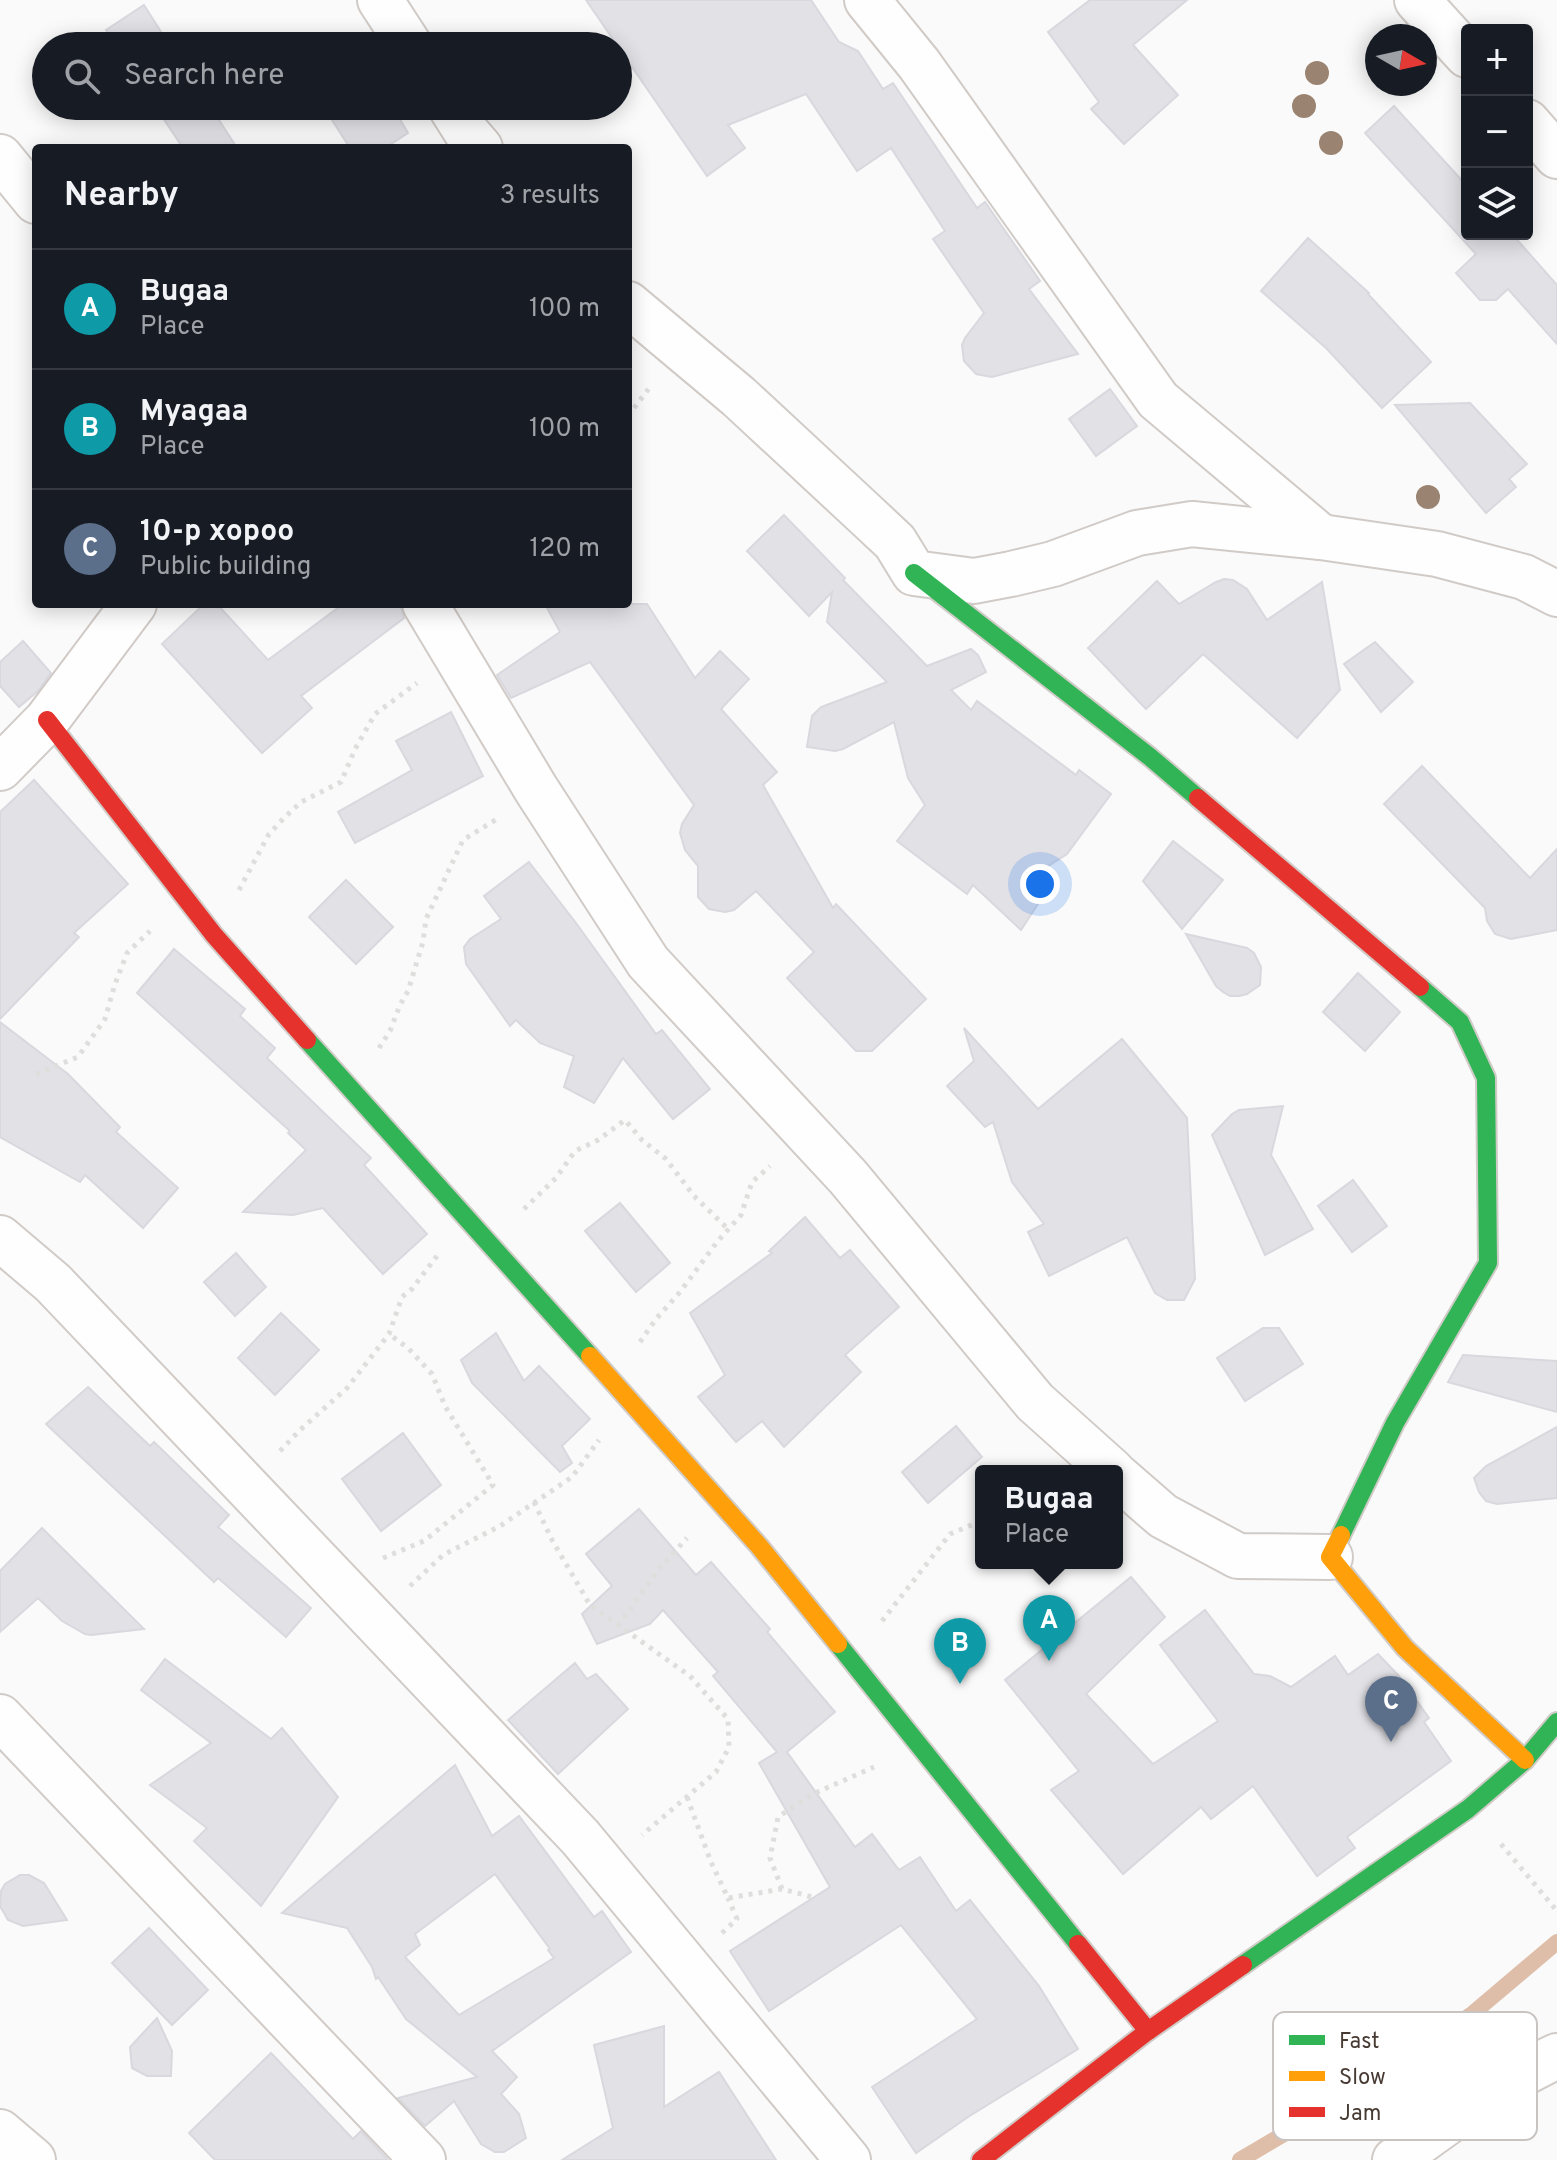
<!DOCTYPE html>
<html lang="en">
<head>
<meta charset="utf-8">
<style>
	body { margin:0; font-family:Overpass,sans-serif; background:#242831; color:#f1f3f6 }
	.controls { position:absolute; right:24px; top:24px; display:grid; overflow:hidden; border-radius:8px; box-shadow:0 4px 20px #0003 }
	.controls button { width:72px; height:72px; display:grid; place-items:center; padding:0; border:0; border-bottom:2px solid #363941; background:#171b24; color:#f1f3f6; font:40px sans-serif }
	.compass { position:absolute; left:1365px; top:24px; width:72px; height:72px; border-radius:50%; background:#171b24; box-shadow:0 4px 20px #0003; rotate:99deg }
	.you { position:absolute; left:1040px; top:884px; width:28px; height:28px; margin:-20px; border:6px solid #fff; border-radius:50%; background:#1a73e8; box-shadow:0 0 0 12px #1a73e833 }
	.badge { display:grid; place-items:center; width:52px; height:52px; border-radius:50%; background:#0f766e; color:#fff; font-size:26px; font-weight:700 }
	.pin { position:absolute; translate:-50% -66px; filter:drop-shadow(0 2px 4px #0008) }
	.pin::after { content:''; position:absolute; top:42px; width:28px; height:24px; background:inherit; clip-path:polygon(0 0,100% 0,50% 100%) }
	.popup { position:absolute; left:975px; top:1465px; width:148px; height:104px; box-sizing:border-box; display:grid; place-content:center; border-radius:8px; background:#171b24; filter:drop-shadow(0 2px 6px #0005); font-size:26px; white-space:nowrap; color:#9ea1a6 }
	.popup b { font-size:30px; color:#f1f3f6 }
	.popup::after { content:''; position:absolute; left:50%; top:100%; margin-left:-16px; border:16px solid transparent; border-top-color:#171b24 }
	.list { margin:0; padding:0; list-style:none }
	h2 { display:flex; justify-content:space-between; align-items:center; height:104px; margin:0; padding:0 32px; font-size:34px }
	h2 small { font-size:26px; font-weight:400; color:#9ea1a6 }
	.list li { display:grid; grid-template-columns:52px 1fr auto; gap:24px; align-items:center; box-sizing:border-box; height:120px; padding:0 32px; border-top:2px solid #363941 }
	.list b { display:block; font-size:30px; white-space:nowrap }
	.list p { margin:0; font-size:26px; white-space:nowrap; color:#9ea1a6 }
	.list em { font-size:26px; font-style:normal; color:#9ea1a6 }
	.icon { flex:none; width:44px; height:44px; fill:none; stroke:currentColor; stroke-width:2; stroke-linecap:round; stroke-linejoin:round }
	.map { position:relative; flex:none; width:1557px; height:2160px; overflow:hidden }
	.search { position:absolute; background:#171b24; box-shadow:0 4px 20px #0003; left:32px; top:32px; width:600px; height:88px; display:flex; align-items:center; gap:20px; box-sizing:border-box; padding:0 28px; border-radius:44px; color:#9ea1a6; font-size:30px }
	.panel { position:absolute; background:#171b24; box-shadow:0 4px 20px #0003; left:32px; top:144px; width:600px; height:464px; border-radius:8px }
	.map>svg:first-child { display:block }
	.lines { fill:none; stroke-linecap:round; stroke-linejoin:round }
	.stream { stroke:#debea9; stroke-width:16 }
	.building { fill:#e2e1e6; stroke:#d8d8de; stroke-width:2; fill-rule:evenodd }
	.street-casing { stroke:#d1cbc7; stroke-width:48 }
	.fast-casing { stroke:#d1cbc7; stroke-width:22 }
	.slow-casing { stroke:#d1cbc7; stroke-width:22 }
	.jam-casing { stroke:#d1cbc7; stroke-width:22 }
	.path { stroke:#dfdedd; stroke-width:5; stroke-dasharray:4 6; stroke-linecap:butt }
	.street { stroke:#fefefe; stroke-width:44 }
	.fast { stroke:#30b455; stroke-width:18 }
	.slow { stroke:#ff9f0a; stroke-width:18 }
	.jam { stroke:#e5322d; stroke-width:18 }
	.tree { fill:#9a8370 }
	.key { fill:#fff; stroke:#c8c4c2; stroke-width:2 }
	.key-label { font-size:22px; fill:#473a32 }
</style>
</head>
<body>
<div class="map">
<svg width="1557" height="2160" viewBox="0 0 1557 2160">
	<rect width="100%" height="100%" fill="#fafafa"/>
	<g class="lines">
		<path class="stream" d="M1240,2160L1385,2074L1472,2014L1557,1942"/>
	</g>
	<g class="building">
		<path d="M586,0H811L839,42L858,51L883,89L893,83L977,208L985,202L1040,281L1029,289L1078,354L992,377L976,374L964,361L962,345L965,338L984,313L933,239L945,231L891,148L857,171L806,94L728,125L745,148L707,176Z"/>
		<path d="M1090,0H1187L1133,45L1178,95L1124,144L1091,109L1099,102L1048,32Z"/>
		<path d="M144,5L170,46H116L106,30Z"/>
		<path d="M155,106H210L237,148H183Z"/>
		<path d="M323,106H392L408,133L385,148H350Z"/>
		<path d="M1394,106L1467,186V234H1512L1557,285V344L1508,289L1496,300H1480L1456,273L1476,254L1365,133Z"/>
		<path d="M1308,238L1369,293L1368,294L1431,362L1382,408L1326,348L1261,291Z"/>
		<path d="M1110,389L1137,426L1096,456L1069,419Z"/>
		<path d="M1470,403L1527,464L1509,479L1516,487L1486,513L1395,405Z"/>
		<path d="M784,515L845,578L843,580L927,666L971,649L978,655L986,672L951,690L971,710L977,701L1076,775L1079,770L1111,794L1067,854L1042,870L1047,890L1021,930L973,885L967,894L897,841L925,805L908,778L894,722L843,749L835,751L807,747L812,716L821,707L887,682L827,622L832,592L809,616L747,551Z"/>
		<path d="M1224,579L1233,580L1247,589L1267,620L1322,582L1340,690L1297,738L1203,654L1146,709L1088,648L1157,581L1179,604L1216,582Z"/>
		<path d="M204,604H217L268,660L343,604H400L404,618L301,696L312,708L262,753L162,644Z"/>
		<path d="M545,604H647L695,678L720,651L749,679L721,709L777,772L763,785L833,908L836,904L926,999L872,1051H856L787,978L814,952L756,891L734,910L725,912L709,909L698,897V866L685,850L680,833L682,824L694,805L590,662L511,698L497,675L560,632Z"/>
		<path d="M23,641L51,673L38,691L19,707L0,686V662Z"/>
		<path d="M1375,642L1413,682L1381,712L1344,664Z"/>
		<path d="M451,712L483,776L355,843L338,812L412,770L396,741Z"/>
		<path d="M1422,766L1530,878L1557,849V930L1511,939L1495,934L1487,921L1485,908L1384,804Z"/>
		<path d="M34,780L128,884L74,933L79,937L0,1019V812Z"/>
		<path d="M1173,841L1223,880L1182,929L1143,881Z"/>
		<path d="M529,862L576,923L656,1034L662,1030L710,1089L673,1119L623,1058L594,1103L564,1087L574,1056L540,1043L516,1020L510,1026L466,964L464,947L470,939L501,919L484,896Z"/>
		<path d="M346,880L393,927L356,964L309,917Z"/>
		<path d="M1186,934L1247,948L1254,953L1261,967L1260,985L1247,994L1239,996H1230L1223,992L1216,986Z"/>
		<path d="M174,949L245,1009L240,1016L275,1048L267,1058L371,1158L364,1165L427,1234L383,1274L323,1208L293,1215L243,1212L306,1150L288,1133L290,1131L137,993Z"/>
		<path d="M1358,973L1400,1012L1365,1051L1323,1012Z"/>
		<path d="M0,1022L68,1074L120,1127L116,1132L178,1188L143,1228L85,1175L80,1182L0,1137Z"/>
		<path d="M964,1028L1038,1109L1122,1039L1187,1118L1195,1279L1184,1300H1167L1155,1293L1127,1237L1049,1276L1028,1232L1044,1224L1012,1182L993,1122L985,1127L947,1086L974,1061Z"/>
		<path d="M1283,1106L1271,1155L1313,1229L1265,1255L1212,1135L1232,1114L1239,1110Z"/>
		<path d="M1353,1180L1387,1226L1352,1252L1318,1206Z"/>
		<path d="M620,1203L670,1263L636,1292L585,1231Z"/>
		<path d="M805,1217L840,1258L850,1250L899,1307L845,1355L861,1372L784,1447L762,1421L736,1442L698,1397L725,1375L690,1313L772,1253L769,1251Z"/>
		<path d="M236,1253L266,1287L235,1316L204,1282Z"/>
		<path d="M281,1313L319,1350L275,1395L238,1358Z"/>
		<path d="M1263,1328H1279L1303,1364L1245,1401L1217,1358Z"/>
		<path d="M496,1333L524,1381L539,1366L590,1419L562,1446L572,1463L560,1472L472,1383L461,1360Z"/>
		<path d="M1463,1355L1557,1361V1412L1448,1382Z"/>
		<path d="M88,1387L150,1446L154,1442L229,1515L218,1527L311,1608L286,1637L218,1578L214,1582L46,1424Z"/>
		<path d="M956,1426L982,1457L928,1503L902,1472Z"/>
		<path d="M1557,1427V1498L1497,1504L1486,1501L1479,1492L1474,1478L1486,1466Z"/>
		<path d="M403,1433L441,1485L381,1531L342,1479Z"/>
		<path d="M639,1509L696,1575L711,1562L770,1629L767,1632L835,1712L787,1752L855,1847L872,1834L899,1870L920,1857L956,1911L970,1900L1039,1986L1078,2049L968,2117L916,2153L872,2087L977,2019L901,1925L769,2011L730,1951L830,1887L759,1763L777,1752L713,1676L718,1672L663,1610L650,1624L597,1644L582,1614L612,1586L586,1554Z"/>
		<path d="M42,1528L58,1544L144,1629L91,1635L85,1634L62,1621L38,1598L0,1632V1571Z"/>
		<path d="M1131,1577L1165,1617L1086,1694L1153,1764L1218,1721L1160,1645L1205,1610L1254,1674L1270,1676L1291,1687L1335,1656L1348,1675L1378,1654L1399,1676L1429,1718L1424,1722L1451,1761L1347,1837L1355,1848L1317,1876L1253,1786L1211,1819L1201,1807L1123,1874L1051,1790L1079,1771L1005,1680Z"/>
		<path d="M165,1659L271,1739L282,1728L338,1797L261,1906L194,1841L207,1828L150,1785L211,1743L141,1690Z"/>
		<path d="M575,1663L587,1679L596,1674L628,1709L558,1774L508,1720Z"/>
		<path d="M455,1765L492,1836L519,1816L594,1917L602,1911L631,1952L492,2051L517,2077L501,2094L519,2114L526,2138L504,2152H495L481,2144L454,2101L425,2126L398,2098L477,2077L406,2019L378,1977L376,1979L372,1967L347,1928L282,1913ZM495,1874L550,1949L548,1950L554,1958L459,2015L405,1957L420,1945L415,1934Z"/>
		<path d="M20,1875H29L44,1883L67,1920L23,1926L8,1920L0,1906L1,1891L5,1884Z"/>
		<path d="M149,1928L208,1990L172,2025L112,1963Z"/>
		<path d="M157,2018L172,2051L171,2076H147L132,2068L130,2047Z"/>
		<path d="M664,2026V2107L719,2072L776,2160H562L613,2128L594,2045Z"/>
		<path d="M271,2053L353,2139L361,2131L388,2160H215L189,2133Z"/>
	</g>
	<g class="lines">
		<defs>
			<g id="street">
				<path d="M380,0L410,46"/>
				<path d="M867,0L919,64L1158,400L1321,537"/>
				<path d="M1417,0L1467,55"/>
				<path d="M450,106L467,133L480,148"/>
				<path d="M1527,122L1557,156"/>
				<path d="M0,157L36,201"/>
				<path d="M628,304L739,397L864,513L895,542L914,573L974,581L1011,574L1053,564L1137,533L1192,524L1321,537L1437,554L1524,577L1557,594"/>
				<path d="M425,604L536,789L648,962L848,1177L1035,1402L1112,1471"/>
				<path d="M0,768L47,720L134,604"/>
				<path d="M0,1238L53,1283L580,1837L848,2160"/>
				<path d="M1117,1476L1163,1516L1238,1556L1330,1557"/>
				<path d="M0,1717L423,2160"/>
				<path d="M0,2132L33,2160"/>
				<path d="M1395,2160C1447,2122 1499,2083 1557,2056"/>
			</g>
			<g id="fast">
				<path d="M914,573L1150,757L1198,798"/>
				<path d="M307,1040L590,1356"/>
				<path d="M1341,1535L1395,1423L1488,1263L1486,1078L1460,1022L1420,987"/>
				<path d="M838,1644L1078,1944"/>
				<path d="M1243,1965L1468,1809L1525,1760L1557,1722"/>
			</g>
			<g id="slow">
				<path d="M590,1356L759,1546L838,1644"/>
				<path d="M1341,1535L1330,1557L1405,1648L1525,1760"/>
			</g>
			<g id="jam">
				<path d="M47,720L214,935L307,1040"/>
				<path d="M1198,798L1420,987"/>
				<path d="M1078,1944L1148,2031"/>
				<path d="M981,2160L1148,2031L1243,1965"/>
			</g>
		</defs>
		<use href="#street" class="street-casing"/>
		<use href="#fast" class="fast-casing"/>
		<use href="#slow" class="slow-casing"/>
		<use href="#jam" class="jam-casing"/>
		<g class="path">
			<path d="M628,416L650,387"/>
			<path d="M239,890L269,834L284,818L301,802L341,782L355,749L375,714L417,683"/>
			<path d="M379,1048L390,1031L400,1005L408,991L423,942L426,919L463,840L497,819"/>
			<path d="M36,1074L78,1057L105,1019L115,984L127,953L150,931"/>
			<path d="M524,1209L556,1178L575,1151L598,1140L625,1120L642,1140L666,1159L694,1196L728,1229"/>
			<path d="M640,1342L656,1319L680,1292L717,1242L741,1215L752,1182L770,1166"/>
			<path d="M280,1451L300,1430L347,1388L389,1334L402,1297L412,1289L437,1256"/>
			<path d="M534,1502L552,1540L590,1605L690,1676L728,1719L729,1747L716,1772L642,1835"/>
			<path d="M383,1558L424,1541L493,1485L445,1406L432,1374L409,1349L389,1334"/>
			<path d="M410,1586L443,1555L500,1526L572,1477L599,1440"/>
			<path d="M882,1621L950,1534L981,1521"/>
			<path d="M618,1626L658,1570L687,1538"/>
			<path d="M687,1797L711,1862L728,1898L782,1889L812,1897"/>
			<path d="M1501,1844L1557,1911"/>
			<path d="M782,1889L770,1858L778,1817L813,1794L874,1767"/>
			<path d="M722,1933L737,1919L728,1898"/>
		</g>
		<use href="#street" class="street"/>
		<use href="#fast" class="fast"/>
		<use href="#slow" class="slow"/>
		<use href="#jam" class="jam"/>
	</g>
	<g class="tree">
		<circle cx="1317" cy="73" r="12"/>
		<circle cx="1304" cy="106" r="12"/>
		<circle cx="1331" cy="143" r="12"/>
		<circle cx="1428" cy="497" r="12"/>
	</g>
	<rect x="1273" y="2012" width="264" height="128" rx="12" class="key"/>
	<rect x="1289" y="2035" width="36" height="10" fill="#30b455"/>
	<rect x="1289" y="2071" width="36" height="10" fill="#ff9f0a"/>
	<rect x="1289" y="2107" width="36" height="10" fill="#e5322d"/>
	<g class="key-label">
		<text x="1339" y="2048">Fast</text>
		<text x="1339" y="2084">Slow</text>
		<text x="1339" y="2120">Jam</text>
	</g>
</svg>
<div class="controls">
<button>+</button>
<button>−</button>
<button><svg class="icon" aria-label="layers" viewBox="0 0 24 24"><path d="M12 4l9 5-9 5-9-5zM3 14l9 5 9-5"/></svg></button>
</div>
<svg class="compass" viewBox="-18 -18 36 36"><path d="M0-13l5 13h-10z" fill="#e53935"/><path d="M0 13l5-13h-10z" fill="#9ea1a6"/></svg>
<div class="you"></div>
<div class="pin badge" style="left:1049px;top:1661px;background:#0f9aa8">A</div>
<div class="popup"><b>Bugaa</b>Place</div>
<div class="pin badge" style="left:960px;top:1684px;background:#0f9aa8">B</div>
<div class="pin badge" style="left:1391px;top:1742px;background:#5c6f8a">C</div>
<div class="search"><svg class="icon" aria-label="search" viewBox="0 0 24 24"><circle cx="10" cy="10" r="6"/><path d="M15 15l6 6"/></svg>Search here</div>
<section class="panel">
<h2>Nearby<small>3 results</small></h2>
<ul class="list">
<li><span class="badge" style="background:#0f9aa8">A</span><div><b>Bugaa</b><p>Place</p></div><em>100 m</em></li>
<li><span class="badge" style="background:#0f9aa8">B</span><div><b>Myagaa</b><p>Place</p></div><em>100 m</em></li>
<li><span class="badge" style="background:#5c6f8a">C</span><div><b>10-р хороо</b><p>Public building</p></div><em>120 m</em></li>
</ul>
</section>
</div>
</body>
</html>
